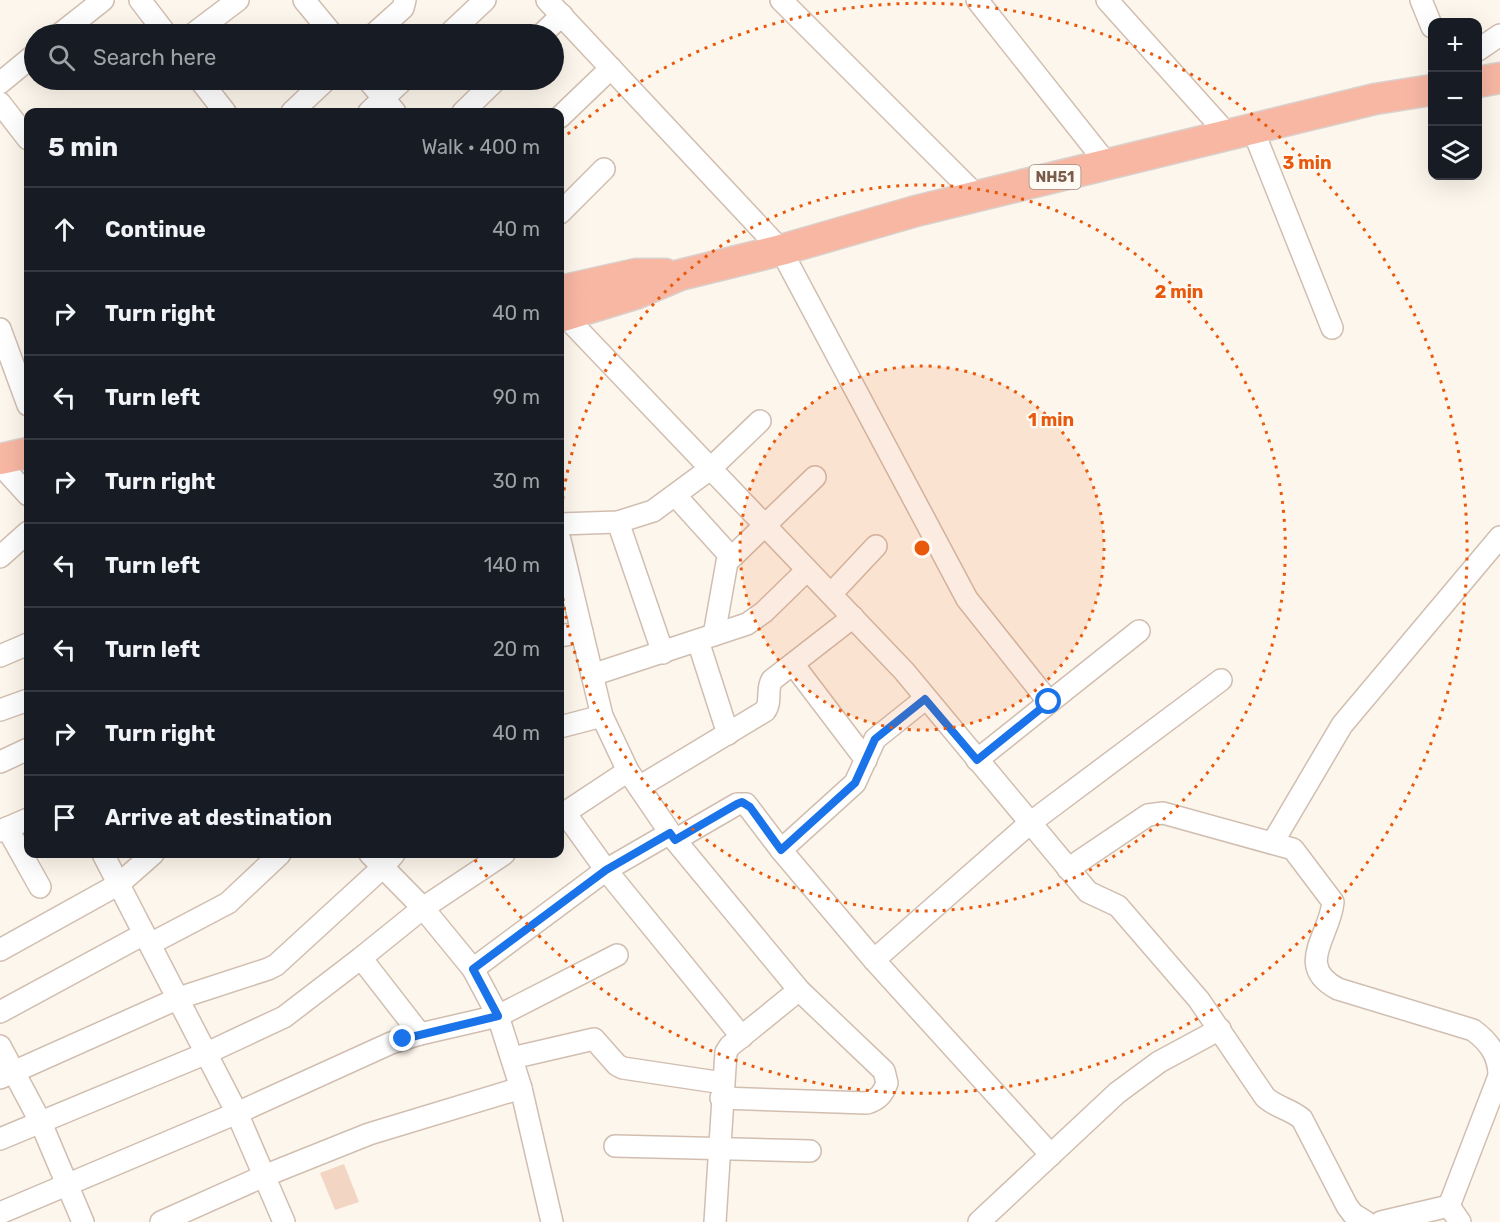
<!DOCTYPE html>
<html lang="en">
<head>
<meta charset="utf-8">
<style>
	body { margin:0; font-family:Rubik,sans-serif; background:#20242c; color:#f1f3f6 }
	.controls { position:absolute; right:18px; top:18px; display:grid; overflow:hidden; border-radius:12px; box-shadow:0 6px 24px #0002 }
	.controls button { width:54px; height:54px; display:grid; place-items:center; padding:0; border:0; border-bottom:2px solid #363941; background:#171b24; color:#f1f3f6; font:30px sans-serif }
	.stop { position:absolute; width:18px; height:18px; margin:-14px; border:4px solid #1a73e8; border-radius:50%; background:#fff }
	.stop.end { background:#1a73e8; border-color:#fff; box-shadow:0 2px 6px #0008 }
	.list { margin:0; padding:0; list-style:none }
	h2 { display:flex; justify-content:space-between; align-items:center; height:78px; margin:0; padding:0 24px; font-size:26px }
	h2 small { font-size:20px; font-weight:400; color:#9ea1a6 }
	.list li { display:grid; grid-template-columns:39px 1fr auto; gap:18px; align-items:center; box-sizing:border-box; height:84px; padding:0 24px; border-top:2px solid #363941 }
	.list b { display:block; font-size:22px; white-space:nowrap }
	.list em { font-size:20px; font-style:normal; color:#9ea1a6 }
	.icon { flex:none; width:33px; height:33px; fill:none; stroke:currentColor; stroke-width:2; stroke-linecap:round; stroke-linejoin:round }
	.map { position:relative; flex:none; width:1500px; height:1222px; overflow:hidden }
	.search { position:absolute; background:#171b24; box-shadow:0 6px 24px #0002; left:24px; top:24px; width:540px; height:66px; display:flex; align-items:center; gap:15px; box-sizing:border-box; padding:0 21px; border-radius:33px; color:#9ea1a6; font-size:22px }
	.panel { position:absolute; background:#171b24; box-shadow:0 6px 24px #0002; left:24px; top:108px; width:540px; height:750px; border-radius:12px }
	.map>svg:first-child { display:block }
	.building { fill:#f3d5c3 }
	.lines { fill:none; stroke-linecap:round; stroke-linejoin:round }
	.minor-casing { stroke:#d1beb0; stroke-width:24 }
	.highway-casing { stroke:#dad1cd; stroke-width:33 }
	.minor { stroke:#fff; stroke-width:21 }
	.highway { stroke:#f7b7a3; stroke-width:30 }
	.route { stroke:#1a73e8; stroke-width:8 }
	.ring { fill:none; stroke:#e8590c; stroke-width:3; stroke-dasharray:3 6 }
	.labels { text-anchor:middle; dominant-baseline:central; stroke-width:4.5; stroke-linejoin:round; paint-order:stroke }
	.shield { fill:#fffaf3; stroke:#a28b7f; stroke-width:1.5 }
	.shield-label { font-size:15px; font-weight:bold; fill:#7a5c4d }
	.centre { fill:#e8590c; stroke:#fffaf3; stroke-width:3 }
	.ring-label { font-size:18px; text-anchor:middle; font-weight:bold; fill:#e8590c; stroke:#fffaf3; stroke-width:4.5; stroke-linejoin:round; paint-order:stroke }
</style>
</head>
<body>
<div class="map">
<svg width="1500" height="1222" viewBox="0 0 1500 1222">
	<rect width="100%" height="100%" fill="#fdf6ec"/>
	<path class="building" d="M344,1164L359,1202L335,1210L320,1173Z"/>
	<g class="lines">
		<defs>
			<g id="minor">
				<path d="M140,0L166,34"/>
				<path d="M304,0L332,34"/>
				<path d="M547,0L781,250L967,599L1049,702"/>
				<path d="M781,0L977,196"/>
				<path d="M977,0L1107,164"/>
				<path d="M1107,0L1229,136"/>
				<path d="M1421,0L1432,27"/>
				<path d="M60,34L103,0"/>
				<path d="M193,34L238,0"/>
				<path d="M374,34L403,8L405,0"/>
				<path d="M449,34L485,0"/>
				<path d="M542,34L562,15"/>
				<path d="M1478,50L1500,35"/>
				<path d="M200,80L225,112"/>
				<path d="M368,80L395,112"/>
				<path d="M0,83L34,55"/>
				<path d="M0,103L28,139"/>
				<path d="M292,112L326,80"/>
				<path d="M369,112L403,80"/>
				<path d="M463,112L496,80"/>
				<path d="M560,117L611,68"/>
				<path d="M1253,130L1332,328"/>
				<path d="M560,213L604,169"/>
				<path d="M565,316L904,671L1088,892L1118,906L1199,1000L1265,1097C1275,1107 1291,1109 1302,1119L1347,1206L1353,1214L1366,1222"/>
				<path d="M0,329L28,405"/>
				<path d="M0,464L28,495"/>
				<path d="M675,495L731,557"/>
				<path d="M618,522L663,653"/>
				<path d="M560,524L618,522L653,511L710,469L760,421"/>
				<path d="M560,540L602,716L628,771L675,840L799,990L884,1071L887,1083C883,1094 878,1100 867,1103L721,1098"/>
				<path d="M0,557L28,532"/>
				<path d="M831,594L876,546"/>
				<path d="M714,635L727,562L815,477"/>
				<path d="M560,636L582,632"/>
				<path d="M698,641L728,734"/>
				<path d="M0,656L28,644"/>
				<path d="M793,664L866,760"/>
				<path d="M592,675L747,624L764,612L807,570"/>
				<path d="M0,710L28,700"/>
				<path d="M560,727L602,716"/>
				<path d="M977,760L1139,631"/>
				<path d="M0,762L28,749"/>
				<path d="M639,787L765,711C772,702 766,689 772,680L853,617"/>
				<path d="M565,813L606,870L742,1037"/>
				<path d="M560,816L628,771"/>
				<path d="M7,828L40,887"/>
				<path d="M0,831L28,819"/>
				<path d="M675,840L737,804H746L781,850L874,960L1051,1155"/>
				<path d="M1273,842L1342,725L1500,537"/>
				<path d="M781,850L855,783L875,739L925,699"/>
				<path d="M103,854L237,1113L284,1222"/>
				<path d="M370,854L423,908L473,969L498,1016L521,1088L552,1222"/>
				<path d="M1068,869L1148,815L1163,813L1293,849L1333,902C1330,936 1294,966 1338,989L1473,1030C1489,1042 1499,1055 1499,1076L1449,1206"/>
				<path d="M150,944L228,903L280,854"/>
				<path d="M0,950L119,884L153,854"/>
				<path d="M361,958L420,1034"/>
				<path d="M874,960L1030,823L1221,680"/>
				<path d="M473,969L606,870L670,833"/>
				<path d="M0,1012L144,934"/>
				<path d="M0,1046L41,1123L83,1222"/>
				<path d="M512,1058L594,1039L617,1065L623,1068L723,1083"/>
				<path d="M0,1078L179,998L268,969L276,965L383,867L394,854"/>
				<path d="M0,1139L207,1053L284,1017L361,958L423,908L504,854"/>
				<path d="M615,1146L810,1151"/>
				<path d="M0,1213L237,1113L391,1043L420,1034L498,1016L617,955"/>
				<path d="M161,1222L264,1176L369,1134L521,1088"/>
				<path d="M715,1222L726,1052L730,1046L799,990"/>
				<path d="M979,1222L1117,1093L1159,1062L1220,1029"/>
				<path d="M1381,1222L1449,1206L1460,1222"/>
			</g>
			<g id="highway">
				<path d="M1478,82L1500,78"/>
				<path d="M560,291L636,274H665"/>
				<path d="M560,317L635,294L680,275L781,250L916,211L1375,99L1432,90"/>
				<path d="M0,459L28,453"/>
			</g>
		</defs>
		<use href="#minor" class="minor-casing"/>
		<use href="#highway" class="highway-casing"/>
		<use href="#minor" class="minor"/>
		<use href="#highway" class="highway"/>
	</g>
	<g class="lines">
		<path class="route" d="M403,1039L498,1016L473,969L606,870L670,833L675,840L737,804L742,802L750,807L781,850L855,783L875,739L925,699L977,760L1049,702"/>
	</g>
	<circle cx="922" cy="548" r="182" fill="#e8590c" fill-opacity=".12"/>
	<g class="ring">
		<circle cx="922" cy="548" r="182"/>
		<path d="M560 526A363 363 0 1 1 560 570"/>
		<path d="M561 140A545 545 0 1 1 473 857"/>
	</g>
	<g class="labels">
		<rect class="shield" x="1029.5" y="165" width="51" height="24" rx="4.5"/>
		<g class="shield-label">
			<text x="1055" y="177">NH51</text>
		</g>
	</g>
	<circle cx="922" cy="548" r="9" class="centre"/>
	<g class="ring-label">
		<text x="1307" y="169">3 min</text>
		<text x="1179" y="298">2 min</text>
		<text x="1051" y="426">1 min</text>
	</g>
</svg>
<div class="controls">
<button>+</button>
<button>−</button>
<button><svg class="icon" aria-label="layers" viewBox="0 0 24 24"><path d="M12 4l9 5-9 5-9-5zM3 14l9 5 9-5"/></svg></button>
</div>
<div class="stop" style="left:1049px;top:702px"></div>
<div class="stop end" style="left:403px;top:1039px"></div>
<div class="search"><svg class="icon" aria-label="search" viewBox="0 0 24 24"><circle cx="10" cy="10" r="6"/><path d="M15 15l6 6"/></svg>Search here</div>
<section class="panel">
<h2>5 min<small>Walk · 400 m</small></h2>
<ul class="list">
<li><svg class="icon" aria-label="ahead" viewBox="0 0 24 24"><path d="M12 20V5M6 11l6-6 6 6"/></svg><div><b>Continue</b></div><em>40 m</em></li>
<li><svg class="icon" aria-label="right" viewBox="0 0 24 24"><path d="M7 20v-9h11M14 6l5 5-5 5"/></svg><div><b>Turn right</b></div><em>40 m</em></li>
<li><svg class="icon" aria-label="left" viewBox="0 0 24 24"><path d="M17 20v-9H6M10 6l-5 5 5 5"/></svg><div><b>Turn left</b></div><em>90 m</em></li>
<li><svg class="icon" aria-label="right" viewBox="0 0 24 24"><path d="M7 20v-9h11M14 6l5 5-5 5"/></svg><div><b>Turn right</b></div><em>30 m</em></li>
<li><svg class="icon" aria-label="left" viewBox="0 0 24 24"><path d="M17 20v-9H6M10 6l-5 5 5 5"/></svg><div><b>Turn left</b></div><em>140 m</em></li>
<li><svg class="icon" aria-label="left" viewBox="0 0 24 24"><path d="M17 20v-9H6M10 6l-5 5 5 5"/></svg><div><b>Turn left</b></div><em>20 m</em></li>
<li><svg class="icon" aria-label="right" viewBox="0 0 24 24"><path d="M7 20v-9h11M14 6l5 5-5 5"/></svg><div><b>Turn right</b></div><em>40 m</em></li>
<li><svg class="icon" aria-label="arrive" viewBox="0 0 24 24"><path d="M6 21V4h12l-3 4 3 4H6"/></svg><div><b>Arrive at destination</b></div></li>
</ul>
</section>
</div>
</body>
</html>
